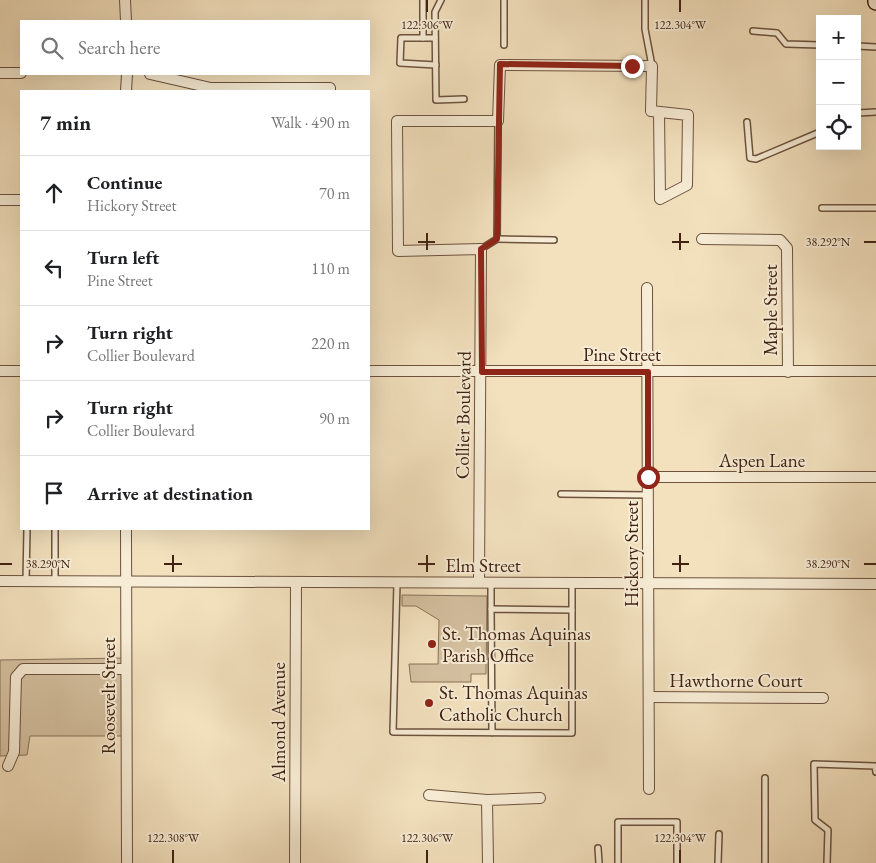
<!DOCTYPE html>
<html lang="en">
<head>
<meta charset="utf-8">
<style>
	body { margin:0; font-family:"EB Garamond",serif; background:#f2f2f2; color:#202124 }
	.controls { position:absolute; right:15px; top:15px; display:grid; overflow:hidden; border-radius:0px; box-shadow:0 5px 20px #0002 }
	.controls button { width:45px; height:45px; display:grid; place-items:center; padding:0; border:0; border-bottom:1px solid #e0e0e0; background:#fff; color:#202124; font:25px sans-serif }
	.stop { position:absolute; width:15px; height:15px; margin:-11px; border:4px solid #8f2418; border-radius:50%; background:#fff }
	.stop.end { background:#8f2418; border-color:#fff; box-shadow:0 1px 5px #0008 }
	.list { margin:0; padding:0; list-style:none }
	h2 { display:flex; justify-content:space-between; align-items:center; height:65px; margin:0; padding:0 20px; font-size:21px }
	h2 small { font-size:16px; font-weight:400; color:#757577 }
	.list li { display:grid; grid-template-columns:32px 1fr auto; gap:15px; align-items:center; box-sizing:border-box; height:75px; padding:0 20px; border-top:1px solid #e0e0e0 }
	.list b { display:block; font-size:19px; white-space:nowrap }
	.list p { margin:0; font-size:16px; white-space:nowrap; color:#757577 }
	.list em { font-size:16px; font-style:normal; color:#757577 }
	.icon { flex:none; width:28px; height:28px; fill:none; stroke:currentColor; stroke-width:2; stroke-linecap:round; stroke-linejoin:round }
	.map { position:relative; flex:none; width:876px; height:863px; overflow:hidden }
	.search { position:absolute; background:#fff; box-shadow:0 5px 20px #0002; left:20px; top:20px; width:350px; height:55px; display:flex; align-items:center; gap:12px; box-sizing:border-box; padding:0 18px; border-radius:0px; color:#757577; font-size:19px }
	.panel { position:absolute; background:#fff; box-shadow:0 5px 20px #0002; left:20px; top:90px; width:350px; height:440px; border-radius:0px }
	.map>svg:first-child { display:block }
	.green { fill:#d5c1a1; stroke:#8a725a }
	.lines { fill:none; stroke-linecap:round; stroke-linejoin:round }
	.lane-casing { stroke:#6d523e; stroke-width:8 }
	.street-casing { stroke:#6d523e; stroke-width:12 }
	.secondary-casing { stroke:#402213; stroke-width:18 }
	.lane { stroke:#f7ecd5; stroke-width:5 }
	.street { stroke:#f7ecd5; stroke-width:10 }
	.secondary { stroke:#f7ecd5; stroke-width:15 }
	.route { stroke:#8f2418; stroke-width:6 }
	.ticks { fill:none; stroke:#402213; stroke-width:2 }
	.poi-dot { fill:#8f2418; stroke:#f7ecd5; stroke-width:2 }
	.labels { text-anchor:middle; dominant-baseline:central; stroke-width:4; stroke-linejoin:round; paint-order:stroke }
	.street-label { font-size:19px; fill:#402213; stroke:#f7ecd5 }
	.poi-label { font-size:19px; fill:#402213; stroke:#f7ecd5; text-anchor:start }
	.ticks-label { font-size:12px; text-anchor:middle; fill:#402213; stroke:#f7ecd5; stroke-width:4; stroke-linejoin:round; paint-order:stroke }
</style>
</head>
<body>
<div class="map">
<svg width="876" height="863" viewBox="0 0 876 863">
	<rect width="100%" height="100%" fill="#f3e1be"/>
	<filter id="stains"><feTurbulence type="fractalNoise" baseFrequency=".004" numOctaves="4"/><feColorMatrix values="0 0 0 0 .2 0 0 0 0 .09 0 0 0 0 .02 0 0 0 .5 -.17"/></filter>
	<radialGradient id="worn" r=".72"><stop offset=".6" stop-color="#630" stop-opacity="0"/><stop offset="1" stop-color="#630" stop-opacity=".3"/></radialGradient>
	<g class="green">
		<path d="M402,595L487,596L486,674H471V682H411L409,664H438L439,620L416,606H402Z"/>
		<path d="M126,658L125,736H30L27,755L0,756V660Z"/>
	</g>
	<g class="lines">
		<defs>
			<g id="lane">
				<path d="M423,0V38"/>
				<path d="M441,0L435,12L436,100L464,99"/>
				<path d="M504,0V45"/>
				<path d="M645,0V29L652,66"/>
				<path d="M753,31L777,33L786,44L820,45"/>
				<path d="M435,38H401L400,63L436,65"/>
				<path d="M857,46L876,47"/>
				<path d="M857,113L876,112"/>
				<path d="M747,122L750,158L756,159L820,132"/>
				<path d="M822,208H876"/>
				<path d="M497,239L498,121"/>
				<path d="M497,239L554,240"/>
				<path d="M481,249L497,239"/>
				<path d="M561,494L648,495"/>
				<path d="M26,581L27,529"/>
				<path d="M55,581V529"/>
				<path d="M491,582V609"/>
				<path d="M397,583L393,732L572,733V610L491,609L492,733"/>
				<path d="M572,583V610"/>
				<path d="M598,848L599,863"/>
				<path d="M618,863V822H677V863"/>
				<path d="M718,863L719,834"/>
				<path d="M765,863V778"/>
				<path d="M827,863L828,830L815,820L814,764L875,766L876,772"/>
			</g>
			<g id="street">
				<path d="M125,0L126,21"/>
				<path d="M0,73H21"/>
				<path d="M150,74L211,88H330V91"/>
				<path d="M126,91L127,74"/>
				<path d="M0,200H21"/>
				<path d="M702,239L780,240L787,248L788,372"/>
				<path d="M647,288L649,789"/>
				<path d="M0,371H21"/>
				<path d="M369,371H876"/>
				<path d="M648,477H876"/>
				<path d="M126,529L127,863"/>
				<path d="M0,581L876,584"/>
				<path d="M479,581L481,249L398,251L397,121H498L500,65L652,66L651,111L688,115L687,185L660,199L659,112"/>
				<path d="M649,697L823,698"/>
				<path d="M8,766L14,752L16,677L23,669H126"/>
				<path d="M429,795L487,800"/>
				<path d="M295,863L296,582"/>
				<path d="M488,863L487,800L540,798"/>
			</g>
			<path id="secondary" d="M876,0V2"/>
		</defs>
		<use href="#lane" class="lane-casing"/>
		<use href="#street" class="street-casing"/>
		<use href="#secondary" class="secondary-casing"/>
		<use href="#lane" class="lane"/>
		<use href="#street" class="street"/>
		<use href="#secondary" class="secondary"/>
	</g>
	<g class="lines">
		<path class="route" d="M632,66L500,64L497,239L481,249L482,372H648V477"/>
	</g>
	<path class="ticks" d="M427,0V12M680,0V12M427,233V250M680,233V250M418,242H435M672,242H689M864,242H876M173,555V572M427,555V572M680,555V572M0,564H12M164,564H182M418,564H435M672,564H689M864,564H876M173,850V863M427,850V863M680,850V863"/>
	<g class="poi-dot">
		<circle cx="432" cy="644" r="5"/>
		<circle cx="429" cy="703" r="5"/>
	</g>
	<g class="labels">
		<g class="street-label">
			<text transform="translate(770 310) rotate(-90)">Maple Street</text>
			<text x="622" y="354">Pine Street</text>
			<text transform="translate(463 415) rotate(-89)">Collier Boulevard</text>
			<text x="762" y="460">Aspen Lane</text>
			<text transform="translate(631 554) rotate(-90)">Hickory Street</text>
			<text x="483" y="565">Elm Street</text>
			<text x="736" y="680">Hawthorne Court</text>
			<text transform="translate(108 696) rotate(-90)">Roosevelt Street</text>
			<text transform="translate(278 722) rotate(-90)">Almond Avenue</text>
		</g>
		<g class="poi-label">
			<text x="442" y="633">St. Thomas Aquinas<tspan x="442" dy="22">Parish Office</tspan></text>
			<text x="439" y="692">St. Thomas Aquinas<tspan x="439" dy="22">Catholic Church</tspan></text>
		</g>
	</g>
	<g class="ticks-label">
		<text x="427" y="29">122.306°W</text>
		<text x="680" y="29">122.304°W</text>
		<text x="828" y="246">38.292°N</text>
		<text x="48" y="568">38.290°N</text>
		<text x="828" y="568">38.290°N</text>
		<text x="173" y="842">122.308°W</text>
		<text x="427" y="842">122.306°W</text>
		<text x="680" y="842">122.304°W</text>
	</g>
	<rect width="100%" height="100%" filter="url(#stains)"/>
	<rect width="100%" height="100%" fill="url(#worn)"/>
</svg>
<div class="controls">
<button>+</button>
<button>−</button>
<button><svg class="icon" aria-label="locate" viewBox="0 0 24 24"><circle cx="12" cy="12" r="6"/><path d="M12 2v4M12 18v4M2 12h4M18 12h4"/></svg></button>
</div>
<div class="stop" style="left:648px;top:477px"></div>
<div class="stop end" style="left:632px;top:66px"></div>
<div class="search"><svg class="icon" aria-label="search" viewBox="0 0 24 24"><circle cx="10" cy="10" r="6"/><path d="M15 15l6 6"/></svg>Search here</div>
<section class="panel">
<h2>7 min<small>Walk · 490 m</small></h2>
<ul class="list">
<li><svg class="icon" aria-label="ahead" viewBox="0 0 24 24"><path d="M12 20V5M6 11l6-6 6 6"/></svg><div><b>Continue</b><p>Hickory Street</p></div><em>70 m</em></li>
<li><svg class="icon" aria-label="left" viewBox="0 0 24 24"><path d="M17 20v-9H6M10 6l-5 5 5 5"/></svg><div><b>Turn left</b><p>Pine Street</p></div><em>110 m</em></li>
<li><svg class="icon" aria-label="right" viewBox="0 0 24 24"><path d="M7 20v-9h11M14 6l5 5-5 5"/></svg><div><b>Turn right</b><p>Collier Boulevard</p></div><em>220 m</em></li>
<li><svg class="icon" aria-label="right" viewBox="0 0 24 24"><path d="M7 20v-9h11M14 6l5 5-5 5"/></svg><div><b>Turn right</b><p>Collier Boulevard</p></div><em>90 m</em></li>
<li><svg class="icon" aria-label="arrive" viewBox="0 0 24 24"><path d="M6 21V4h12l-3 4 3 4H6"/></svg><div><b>Arrive at destination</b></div></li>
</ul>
</section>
</div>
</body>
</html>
